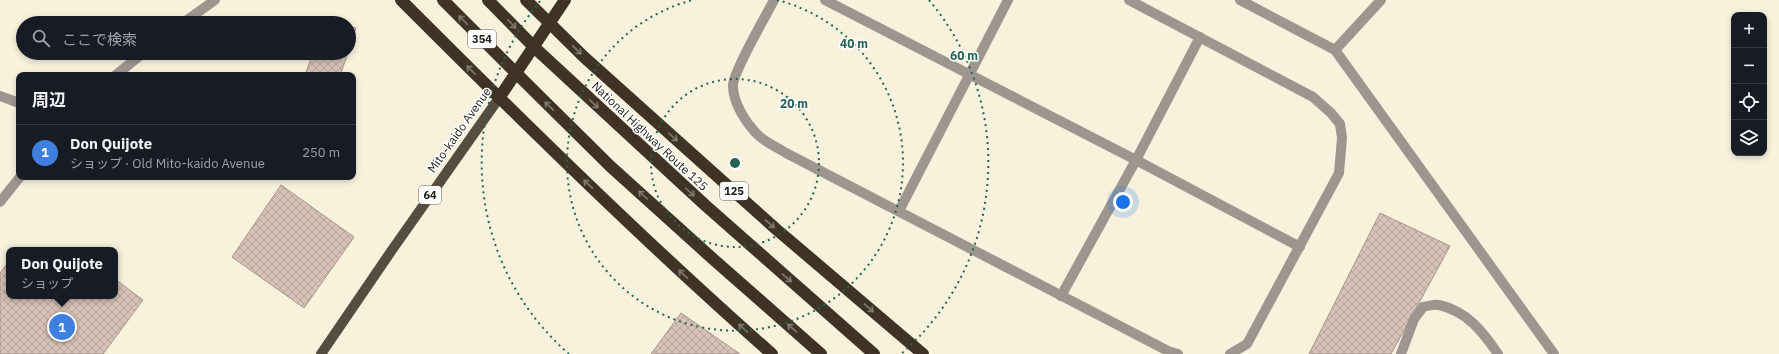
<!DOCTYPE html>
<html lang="ja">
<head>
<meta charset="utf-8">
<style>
	body { margin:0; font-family:"IBM Plex Sans","Noto Sans JP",sans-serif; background:#242831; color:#f1f3f6 }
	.controls { position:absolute; right:12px; top:12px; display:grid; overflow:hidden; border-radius:8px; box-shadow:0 2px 6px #0003 }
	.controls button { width:36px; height:36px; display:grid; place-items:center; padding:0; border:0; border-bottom:1px solid #363941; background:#171b24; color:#f1f3f6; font:20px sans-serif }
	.you { position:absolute; left:1123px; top:202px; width:14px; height:14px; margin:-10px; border:3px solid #fff; border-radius:50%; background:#1a73e8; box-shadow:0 0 0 6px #1a73e833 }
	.badge { display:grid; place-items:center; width:26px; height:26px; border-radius:50%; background:#95b3ad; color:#fff; font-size:13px; font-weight:700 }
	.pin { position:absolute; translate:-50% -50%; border:2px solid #fff; box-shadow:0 1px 4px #0006 }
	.popup { position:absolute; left:6px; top:247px; width:112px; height:52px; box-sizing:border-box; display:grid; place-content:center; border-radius:8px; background:#171b24; filter:drop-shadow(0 1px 3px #0005); font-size:13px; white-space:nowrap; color:#9ea1a6 }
	.popup b { font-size:15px; color:#f1f3f6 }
	.popup::after { content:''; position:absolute; left:50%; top:100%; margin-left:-8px; border:8px solid transparent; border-top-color:#171b24 }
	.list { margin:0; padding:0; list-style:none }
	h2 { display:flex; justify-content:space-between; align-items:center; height:52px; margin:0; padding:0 16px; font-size:17px }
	h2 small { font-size:13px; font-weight:400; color:#9ea1a6 }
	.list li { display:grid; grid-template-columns:26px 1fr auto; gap:12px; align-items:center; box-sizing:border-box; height:56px; padding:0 16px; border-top:1px solid #363941 }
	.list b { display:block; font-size:15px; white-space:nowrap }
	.list p { margin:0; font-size:13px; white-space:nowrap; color:#9ea1a6 }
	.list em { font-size:13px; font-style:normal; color:#9ea1a6 }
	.icon { flex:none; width:22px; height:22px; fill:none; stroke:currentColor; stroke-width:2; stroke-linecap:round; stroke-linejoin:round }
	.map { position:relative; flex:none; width:1779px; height:354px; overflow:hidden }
	.search { position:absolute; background:#171b24; box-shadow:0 2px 6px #0003; left:16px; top:16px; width:340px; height:44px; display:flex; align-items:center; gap:10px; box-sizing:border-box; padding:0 14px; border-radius:22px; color:#9ea1a6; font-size:15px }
	.panel { position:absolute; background:#171b24; box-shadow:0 2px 6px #0003; left:16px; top:72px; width:340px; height:108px; border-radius:8px }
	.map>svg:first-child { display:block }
	.building { fill:url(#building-cross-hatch); stroke:#a89589 }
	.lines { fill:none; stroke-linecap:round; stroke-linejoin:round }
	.minor { stroke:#9c968f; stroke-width:10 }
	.major { stroke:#574c40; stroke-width:10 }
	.highway { stroke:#3f3325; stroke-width:12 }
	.highway-bridge { stroke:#3f3325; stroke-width:12 }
	.oneway { stroke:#827a71 }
	.ring { fill:none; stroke:#246554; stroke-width:2; stroke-dasharray:2 4 }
	.labels { text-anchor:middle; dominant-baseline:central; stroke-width:3; stroke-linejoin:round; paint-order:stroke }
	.shield { fill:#fff; stroke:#615f5a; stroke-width:1 }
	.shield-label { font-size:11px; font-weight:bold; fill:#1d1b13 }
	.street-label { font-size:12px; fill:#1d1b13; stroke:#fff }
	.centre { fill:#246554; stroke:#fff; stroke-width:2 }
	.ring-label { font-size:12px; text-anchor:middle; font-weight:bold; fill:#246554; stroke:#fff; stroke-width:3; stroke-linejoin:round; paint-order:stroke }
</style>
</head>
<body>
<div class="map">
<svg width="1779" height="354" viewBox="0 0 1779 354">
	<defs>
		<pattern id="building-cross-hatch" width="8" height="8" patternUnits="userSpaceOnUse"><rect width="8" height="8" fill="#d6c2b6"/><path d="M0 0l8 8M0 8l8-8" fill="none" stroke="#b7a69c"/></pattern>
	</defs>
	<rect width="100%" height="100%" fill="#f8f2dd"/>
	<g class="building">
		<path d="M327,17L342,23H325Z"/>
		<path d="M349,26L356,28L349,49Z"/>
		<path d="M313,53H348L341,73L338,72L337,75H312L306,72Z"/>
		<path d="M281,185L354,237L304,308L232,257Z"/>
		<path d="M1380,213L1450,246L1391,354H1309Z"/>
		<path d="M9,261V296H115V279L143,300L103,354H0V273Z"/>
		<path d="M681,313L740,354H651Z"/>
	</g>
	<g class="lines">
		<g class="minor">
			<path d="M774,0C767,14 732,74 733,86C733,103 746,123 758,135C765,142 777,147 786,153L1168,351L1178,354"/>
			<path d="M825,0L1136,160L1300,247"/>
			<path d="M1129,0L1313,97L1331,113L1340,124L1342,138L1339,173L1247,344L1230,354"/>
			<path d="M1240,0L1335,50L1554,354"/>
			<path d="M183,23L215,0"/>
			<path d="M1335,50L1381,0"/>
			<path d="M116,75L143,53"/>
			<path d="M0,96L19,103"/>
			<path d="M0,202L20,177"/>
			<path d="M899,211L1008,0"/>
			<path d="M1061,296L1136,160L1200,37"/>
			<path d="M1401,354L1414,319L1423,307C1428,306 1434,304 1439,305C1467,311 1483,332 1498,354"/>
		</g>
		<path class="major" d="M321,354L392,250L499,98"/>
		<g class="highway">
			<path d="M401,0C522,121 644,241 772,354"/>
			<path d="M526,0L584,57L776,229L923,354"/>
			<path d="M535,48L705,205L874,354"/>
			<path d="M520,77L610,166L713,259L821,354"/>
			<path d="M499,98L565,0"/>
		</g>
		<g class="highway-bridge">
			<path d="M443,0L520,77"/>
			<path d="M488,0L535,48"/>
		</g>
	</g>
	<defs><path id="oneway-shaft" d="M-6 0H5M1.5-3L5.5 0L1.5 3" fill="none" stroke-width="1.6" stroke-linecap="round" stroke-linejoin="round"/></defs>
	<g class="oneway">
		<use href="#oneway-shaft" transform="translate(463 20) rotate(-135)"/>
		<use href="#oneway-shaft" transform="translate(512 24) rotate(46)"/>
		<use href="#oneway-shaft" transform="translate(577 50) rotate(44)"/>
		<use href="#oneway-shaft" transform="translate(471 70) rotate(-135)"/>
		<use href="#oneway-shaft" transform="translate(594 104) rotate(43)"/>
		<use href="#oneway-shaft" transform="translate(549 106) rotate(-136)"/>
		<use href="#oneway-shaft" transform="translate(673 137) rotate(42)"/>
		<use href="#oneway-shaft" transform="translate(588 184) rotate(-137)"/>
		<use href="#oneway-shaft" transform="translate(690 192) rotate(42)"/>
		<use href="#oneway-shaft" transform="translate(643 195) rotate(-138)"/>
		<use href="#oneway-shaft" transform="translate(770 224) rotate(42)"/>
		<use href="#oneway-shaft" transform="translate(683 274) rotate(-137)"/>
		<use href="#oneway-shaft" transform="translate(787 278) rotate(41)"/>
		<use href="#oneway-shaft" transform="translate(869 308) rotate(41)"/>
		<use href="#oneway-shaft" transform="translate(743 328) rotate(-138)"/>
		<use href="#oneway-shaft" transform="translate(792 328) rotate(-139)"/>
	</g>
	<g class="ring">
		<circle cx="735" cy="163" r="84"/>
		<path d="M777 0A168 168 0 1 1 693 0"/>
		<path d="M569 354A253 253 0 0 1 541 0M929 0A253 253 0 0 1 901 354"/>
	</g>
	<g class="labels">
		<g class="shield">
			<rect x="468" y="30" width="28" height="18" rx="3"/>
			<rect x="720" y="182" width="28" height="18" rx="3"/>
			<rect x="419" y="186" width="22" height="18" rx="3"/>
		</g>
		<g class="shield-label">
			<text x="482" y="39">354</text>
			<text x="734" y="191">125</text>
			<text x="430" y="195">64</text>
		</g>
		<g class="street-label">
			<text transform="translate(459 130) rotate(-55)">Mito-kaido Avenue</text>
			<text transform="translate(650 136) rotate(43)">National Highway Route 125</text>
		</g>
	</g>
	<circle cx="735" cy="163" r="6" class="centre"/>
	<g class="ring-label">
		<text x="854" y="48">40 m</text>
		<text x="964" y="60">60 m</text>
		<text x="794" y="108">20 m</text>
	</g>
</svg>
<div class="controls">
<button>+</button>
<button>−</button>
<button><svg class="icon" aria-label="locate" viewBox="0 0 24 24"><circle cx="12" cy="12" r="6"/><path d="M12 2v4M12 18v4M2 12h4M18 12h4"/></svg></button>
<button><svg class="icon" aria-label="layers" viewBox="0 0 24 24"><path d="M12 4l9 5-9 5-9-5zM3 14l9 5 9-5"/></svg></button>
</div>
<div class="you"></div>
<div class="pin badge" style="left:62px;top:327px;background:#3f7fe0">1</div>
<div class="popup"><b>Don Quijote</b>ショップ</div>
<div class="search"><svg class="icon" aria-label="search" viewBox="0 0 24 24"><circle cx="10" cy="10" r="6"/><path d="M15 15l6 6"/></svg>ここで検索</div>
<section class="panel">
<h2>周辺<small></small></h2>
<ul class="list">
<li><span class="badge" style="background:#3f7fe0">1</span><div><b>Don Quijote</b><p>ショップ · Old Mito-kaido Avenue</p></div><em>250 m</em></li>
</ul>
</section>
</div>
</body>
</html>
